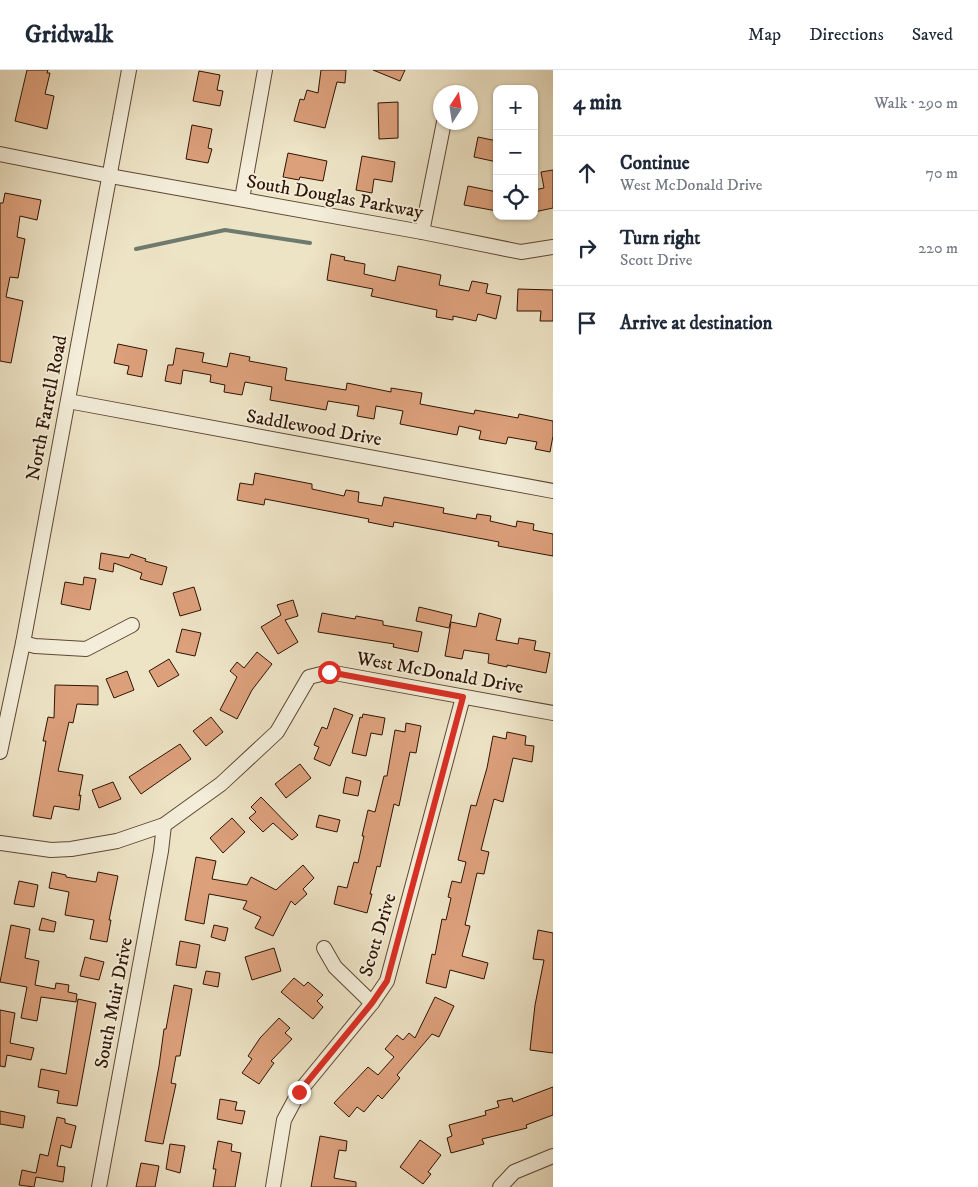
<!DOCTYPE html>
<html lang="en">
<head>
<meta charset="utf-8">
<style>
	body { margin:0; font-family:"IM FELL DW Pica",serif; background:#f6f6f7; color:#1f2937 }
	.controls { position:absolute; right:15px; top:15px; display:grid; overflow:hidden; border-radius:10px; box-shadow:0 1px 4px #0004 }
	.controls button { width:45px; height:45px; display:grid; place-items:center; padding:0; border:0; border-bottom:1px solid #e0e1e3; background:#fff; color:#1f2937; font:25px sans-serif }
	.compass { position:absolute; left:433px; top:15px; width:45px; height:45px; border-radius:50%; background:#fff; box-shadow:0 1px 4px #0004; rotate:12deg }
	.stop { position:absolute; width:15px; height:15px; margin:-11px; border:4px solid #d93025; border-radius:50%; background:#fff }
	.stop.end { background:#d93025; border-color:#fff; box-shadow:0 1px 5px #0008 }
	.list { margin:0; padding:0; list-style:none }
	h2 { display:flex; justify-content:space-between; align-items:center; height:65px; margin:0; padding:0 20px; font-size:21px }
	h2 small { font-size:16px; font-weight:400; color:#747a83 }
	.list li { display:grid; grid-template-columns:32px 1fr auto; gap:15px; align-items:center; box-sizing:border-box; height:75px; padding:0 20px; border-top:1px solid #e0e1e3 }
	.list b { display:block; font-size:19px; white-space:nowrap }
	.list p { margin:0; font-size:16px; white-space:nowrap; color:#747a83 }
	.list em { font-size:16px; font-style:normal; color:#747a83 }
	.icon { flex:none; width:28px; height:28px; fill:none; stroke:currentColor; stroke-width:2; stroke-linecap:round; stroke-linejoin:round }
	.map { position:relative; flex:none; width:553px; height:1117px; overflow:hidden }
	header { display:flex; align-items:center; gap:30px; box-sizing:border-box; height:70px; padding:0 25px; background:#fff; border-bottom:1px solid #e0e1e3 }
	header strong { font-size:24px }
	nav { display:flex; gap:28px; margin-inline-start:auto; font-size:18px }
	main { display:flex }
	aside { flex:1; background:#fff }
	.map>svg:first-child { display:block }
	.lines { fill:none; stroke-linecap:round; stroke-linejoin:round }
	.stream { stroke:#6f7a6e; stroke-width:4 }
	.building { fill:#dca07b; stroke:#2f1304 }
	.street-casing { stroke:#5e4734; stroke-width:16 }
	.street { stroke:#f3edd9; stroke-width:14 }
	.route { stroke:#d93025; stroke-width:6 }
	.labels { text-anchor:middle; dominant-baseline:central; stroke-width:4; stroke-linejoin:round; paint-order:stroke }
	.street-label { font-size:19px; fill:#2f1304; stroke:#f3edd9 }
</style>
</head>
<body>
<header>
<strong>Gridwalk</strong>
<nav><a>Map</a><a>Directions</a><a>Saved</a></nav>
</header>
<main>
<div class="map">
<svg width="553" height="1117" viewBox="0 0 553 1117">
	<rect width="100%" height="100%" fill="#ede3c5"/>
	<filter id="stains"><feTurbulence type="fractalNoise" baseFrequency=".004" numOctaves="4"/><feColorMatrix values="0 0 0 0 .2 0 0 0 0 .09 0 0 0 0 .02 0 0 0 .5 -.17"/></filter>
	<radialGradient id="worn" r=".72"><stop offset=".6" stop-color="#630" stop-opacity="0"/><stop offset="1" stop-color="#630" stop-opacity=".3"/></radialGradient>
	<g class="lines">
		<path class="stream" d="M136,179L225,160L310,173"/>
	</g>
	<g class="building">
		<path d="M27,0H48L47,3H50L45,24L54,26L47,59L15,51Z"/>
		<path d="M321,0H346L345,13L337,12L325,58L294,51L300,29L304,30L307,20L318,23Z"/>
		<path d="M373,0H405L400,11Z"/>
		<path d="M199,1L220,5L217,20L223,21L220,36L193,31Z"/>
		<path d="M398,32V68L379,69L378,33Z"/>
		<path d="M192,55L212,59L208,78L212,79L208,93L186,89Z"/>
		<path d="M478,67L497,71V92L474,87Z"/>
		<path d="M288,83L327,91L323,111L300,107L299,110L283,107Z"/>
		<path d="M362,86L395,92L392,112L374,109L372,123L356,120Z"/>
		<path d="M553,100V138L534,142V120L544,118L541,102Z"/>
		<path d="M468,116L497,122V141L464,135Z"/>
		<path d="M5,123L41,130L37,150L20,146L17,167L25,169L18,208L10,207L6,227L23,231L11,293L0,291V133H3Z"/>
		<path d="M331,184L345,187L344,190L365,194L364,204L395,211L398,196L441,205L439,215L469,221L472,211L488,214L486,223L501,226L496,249L478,244L476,251L453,246V250L436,247L437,240L371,226L373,219L327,210Z"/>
		<path d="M518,219L553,220V251H540L541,241H517Z"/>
		<path d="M118,274L147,280L142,307L127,304L129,296L114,293Z"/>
		<path d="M176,278L204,283L202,292L227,297L230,283L250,287L249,291L287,298L285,310L346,320L347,313L391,322V318L422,323L420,334L474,344L475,340L518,348L519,344L553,351V366L550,382L535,379L537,372L508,367L506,374L479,369L481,361L459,356L457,365L400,354L403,341L376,336L374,349L357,346L359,336L328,331L326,340L270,330L272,317L245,312L242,325L224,322L225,315L210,312L211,305L183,300L181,314L165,311L168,295H173Z"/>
		<path d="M255,403L312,414V419L344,426L346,420L359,422L358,432L382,436L384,427L444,438L443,443L476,449L477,444L491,446L490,451L516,457L517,451L534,454L533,460L553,464V486L498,476L499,472L394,452L393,457L368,452L369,449L265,429L264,435L237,430L240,413L253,415Z"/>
		<path d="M101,483L129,488L131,484L146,489L145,491L167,497L162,515L140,509L142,503L114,493L113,502L99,499Z"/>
		<path d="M84,507L96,509L90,540L61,534L65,512L83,515Z"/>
		<path d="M194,517L201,540L180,546L173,523Z"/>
		<path d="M293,530L298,546L285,550L298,572L278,584L261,557L281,545L277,535Z"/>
		<path d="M419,537L452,545L449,558L416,551Z"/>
		<path d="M322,543L355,549L356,546L383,551V555L422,562L418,582L393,577L394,574L318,562Z"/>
		<path d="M479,543L501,549L496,570L518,574L519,568L536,571L534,580L550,583L546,603L507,595V597L488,593L489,584L464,580L462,589L445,586L451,552L476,557Z"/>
		<path d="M182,559L201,563L195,586L176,582Z"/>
		<path d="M257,582L272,594L252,620L237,649L220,640L237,607L230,601L237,592L244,598Z"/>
		<path d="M169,589L179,605L158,617L149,601Z"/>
		<path d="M127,601L134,620L114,628L106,609Z"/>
		<path d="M55,615L98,616V635L77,634L73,653L69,652L58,701L83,705L79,726L81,725L79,740L54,736L51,749L33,746L46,671H43L48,647L54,648Z"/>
		<path d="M334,638L353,645L330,696L314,689L319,677L314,675L322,657L327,659Z"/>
		<path d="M363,644L385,648L382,665L371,663L366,686L352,683L360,647L362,648Z"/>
		<path d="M211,647L223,662L206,676L193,661Z"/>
		<path d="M406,653L421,656L416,683L410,682L399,736L394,734L380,797L377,796L370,824H372L367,843L334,834L338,816L347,818L354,792L358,793L364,766H362L368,740L375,742L384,706H387L395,660L405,662Z"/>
		<path d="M507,662L526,666L525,675L534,676L532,692L513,688L503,732L494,729L481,780L489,782L484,804L477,803L465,855L470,856L462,886L488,893L484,909L450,900L446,918L426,913L432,884L435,885L442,849L446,850L451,828L448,827L452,811L461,813L466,792L458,790L471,735L476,736L487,698L493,666L506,669Z"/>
		<path d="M180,674L191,689L141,724L129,707Z"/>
		<path d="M300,694L311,708L286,728L275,714Z"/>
		<path d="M346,707L361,711L358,726L343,723Z"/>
		<path d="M113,712L121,729L99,738L92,720Z"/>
		<path d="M261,727L298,765L292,770L273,753L263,762L249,748L256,742L251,737Z"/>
		<path d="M319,745L340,750L337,762L316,757Z"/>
		<path d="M232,748L245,762L223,783L210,768Z"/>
		<path d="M196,787L216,791L212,809L247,815L251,807L276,820L303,795L314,808L303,819L307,824L295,835L291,831L273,866L255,858L261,847L243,839L247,831L209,824L204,854L185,850Z"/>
		<path d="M52,802L66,805V807L96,812L98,802L118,806L109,850H111L107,872L90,869L94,850L65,845L69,822L49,818Z"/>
		<path d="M19,811L38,815L34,837L14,834Z"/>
		<path d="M42,848L56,852L54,862L39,860Z"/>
		<path d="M11,855L30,859L25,888L39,891L35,915L55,919L56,913L69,915L68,922L77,924L76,932L41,927L37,951L21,948L27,917L0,912Z"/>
		<path d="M214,855L228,858L225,871L211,867Z"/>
		<path d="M538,860L553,863V983L530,980L535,935L544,890L533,889Z"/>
		<path d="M180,871L200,875L196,898L176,895Z"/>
		<path d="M274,878L281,901L252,910L245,887Z"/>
		<path d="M85,887L104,892L99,910L80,906Z"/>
		<path d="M206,901L220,903L218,917L203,914Z"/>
		<path d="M294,908L304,916L308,912L323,925L317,931L323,937L313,949L281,922Z"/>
		<path d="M174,915L192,919L180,986H176L171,1013L176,1014L163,1074L145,1071L159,996L164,959H166Z"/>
		<path d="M435,927L454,936L439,967L432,964L397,1005L400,1008L382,1029L378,1025L364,1042L357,1037L349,1047L334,1033L368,997L378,1005L394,987L385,979L397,965L403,970L409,963L415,968Z"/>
		<path d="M78,929L96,933L77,1036L57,1033L59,1021L38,1017L41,999L66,1004Z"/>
		<path d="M0,940L15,943L10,973L34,978L31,990L7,985L5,997L0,996Z"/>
		<path d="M279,948L290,958L285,963L292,969L271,991L274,993L259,1014L242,1003L252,989L248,986L260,968Z"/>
		<path d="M553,1017V1045L526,1055L527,1058L482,1069L484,1074L451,1083L447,1068L452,1066L449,1055L486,1045L485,1041L499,1037L497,1031L512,1028L513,1032Z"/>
		<path d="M220,1029L237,1032L235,1040L245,1041L242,1054L217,1049Z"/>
		<path d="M0,1041L25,1046L23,1058L0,1054Z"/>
		<path d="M57,1047L65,1049V1053L76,1056L71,1078L61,1075L57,1096L65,1097L63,1112L36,1107L34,1117L19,1115L22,1100L36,1103L40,1084L48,1086Z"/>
		<path d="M320,1066L347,1071L346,1081L339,1080L334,1108L356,1112V1117H311Z"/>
		<path d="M420,1070L441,1085L428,1102L431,1104L423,1114L400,1097Z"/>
		<path d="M218,1071L232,1074L231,1081L241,1083L235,1117H213L216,1099H213Z"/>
		<path d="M170,1074L185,1076L180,1103L166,1099Z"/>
		<path d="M141,1093L159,1096L155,1117H136Z"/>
	</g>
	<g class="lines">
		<defs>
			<g id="street">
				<path d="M0,84L110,106L422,162L521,182L553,177"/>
				<path d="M242,129L265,0"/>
				<path d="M422,162L444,52"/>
				<path d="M68,331L553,421"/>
				<path d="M23,573L35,576L86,579L132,555"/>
				<path d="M0,682L23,573L129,0"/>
				<path d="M0,773L51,780L71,779L117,771L164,755L221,714L277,662L309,607L329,602L553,643"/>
				<path d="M324,878L335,897L372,933"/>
				<path d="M99,1117L161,781L164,755"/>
				<path d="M273,1117L284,1050L299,1022L372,933L387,911L463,627"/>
				<path d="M500,1117L514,1102L553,1086"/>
			</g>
		</defs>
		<use href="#street" class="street-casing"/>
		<use href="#street" class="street"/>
	</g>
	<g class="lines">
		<path class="route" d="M299,1022L372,933L387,911L463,627L329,602"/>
	</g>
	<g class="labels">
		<g class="street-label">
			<text transform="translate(335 127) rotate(10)">South Douglas Parkway</text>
			<text transform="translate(47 338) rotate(-79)">North Farrell Road</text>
			<text transform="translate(314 358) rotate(10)">Saddlewood Drive</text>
			<text transform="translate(440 603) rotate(10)">West McDonald Drive</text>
			<text transform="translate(378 865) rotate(-73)">Scott Drive</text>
			<text transform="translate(114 933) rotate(-79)">South Muir Drive</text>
		</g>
	</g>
	<rect width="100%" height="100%" filter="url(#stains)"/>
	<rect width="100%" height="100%" fill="url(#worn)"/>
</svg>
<div class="controls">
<button>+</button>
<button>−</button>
<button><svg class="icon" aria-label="locate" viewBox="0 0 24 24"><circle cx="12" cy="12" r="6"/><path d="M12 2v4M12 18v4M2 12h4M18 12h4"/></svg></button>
</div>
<svg class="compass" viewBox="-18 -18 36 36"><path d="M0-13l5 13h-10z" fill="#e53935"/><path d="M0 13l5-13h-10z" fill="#747a83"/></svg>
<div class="stop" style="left:329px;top:602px"></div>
<div class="stop end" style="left:299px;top:1022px"></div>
</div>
<aside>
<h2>4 min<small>Walk · 290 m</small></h2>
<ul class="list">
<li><svg class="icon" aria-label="ahead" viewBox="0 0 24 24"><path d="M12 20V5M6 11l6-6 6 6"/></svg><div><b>Continue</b><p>West McDonald Drive</p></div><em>70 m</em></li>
<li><svg class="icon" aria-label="right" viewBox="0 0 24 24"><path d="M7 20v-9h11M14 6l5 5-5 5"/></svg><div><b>Turn right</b><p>Scott Drive</p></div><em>220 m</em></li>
<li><svg class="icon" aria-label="arrive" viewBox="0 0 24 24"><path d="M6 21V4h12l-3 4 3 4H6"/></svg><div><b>Arrive at destination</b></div></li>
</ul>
</aside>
</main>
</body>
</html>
